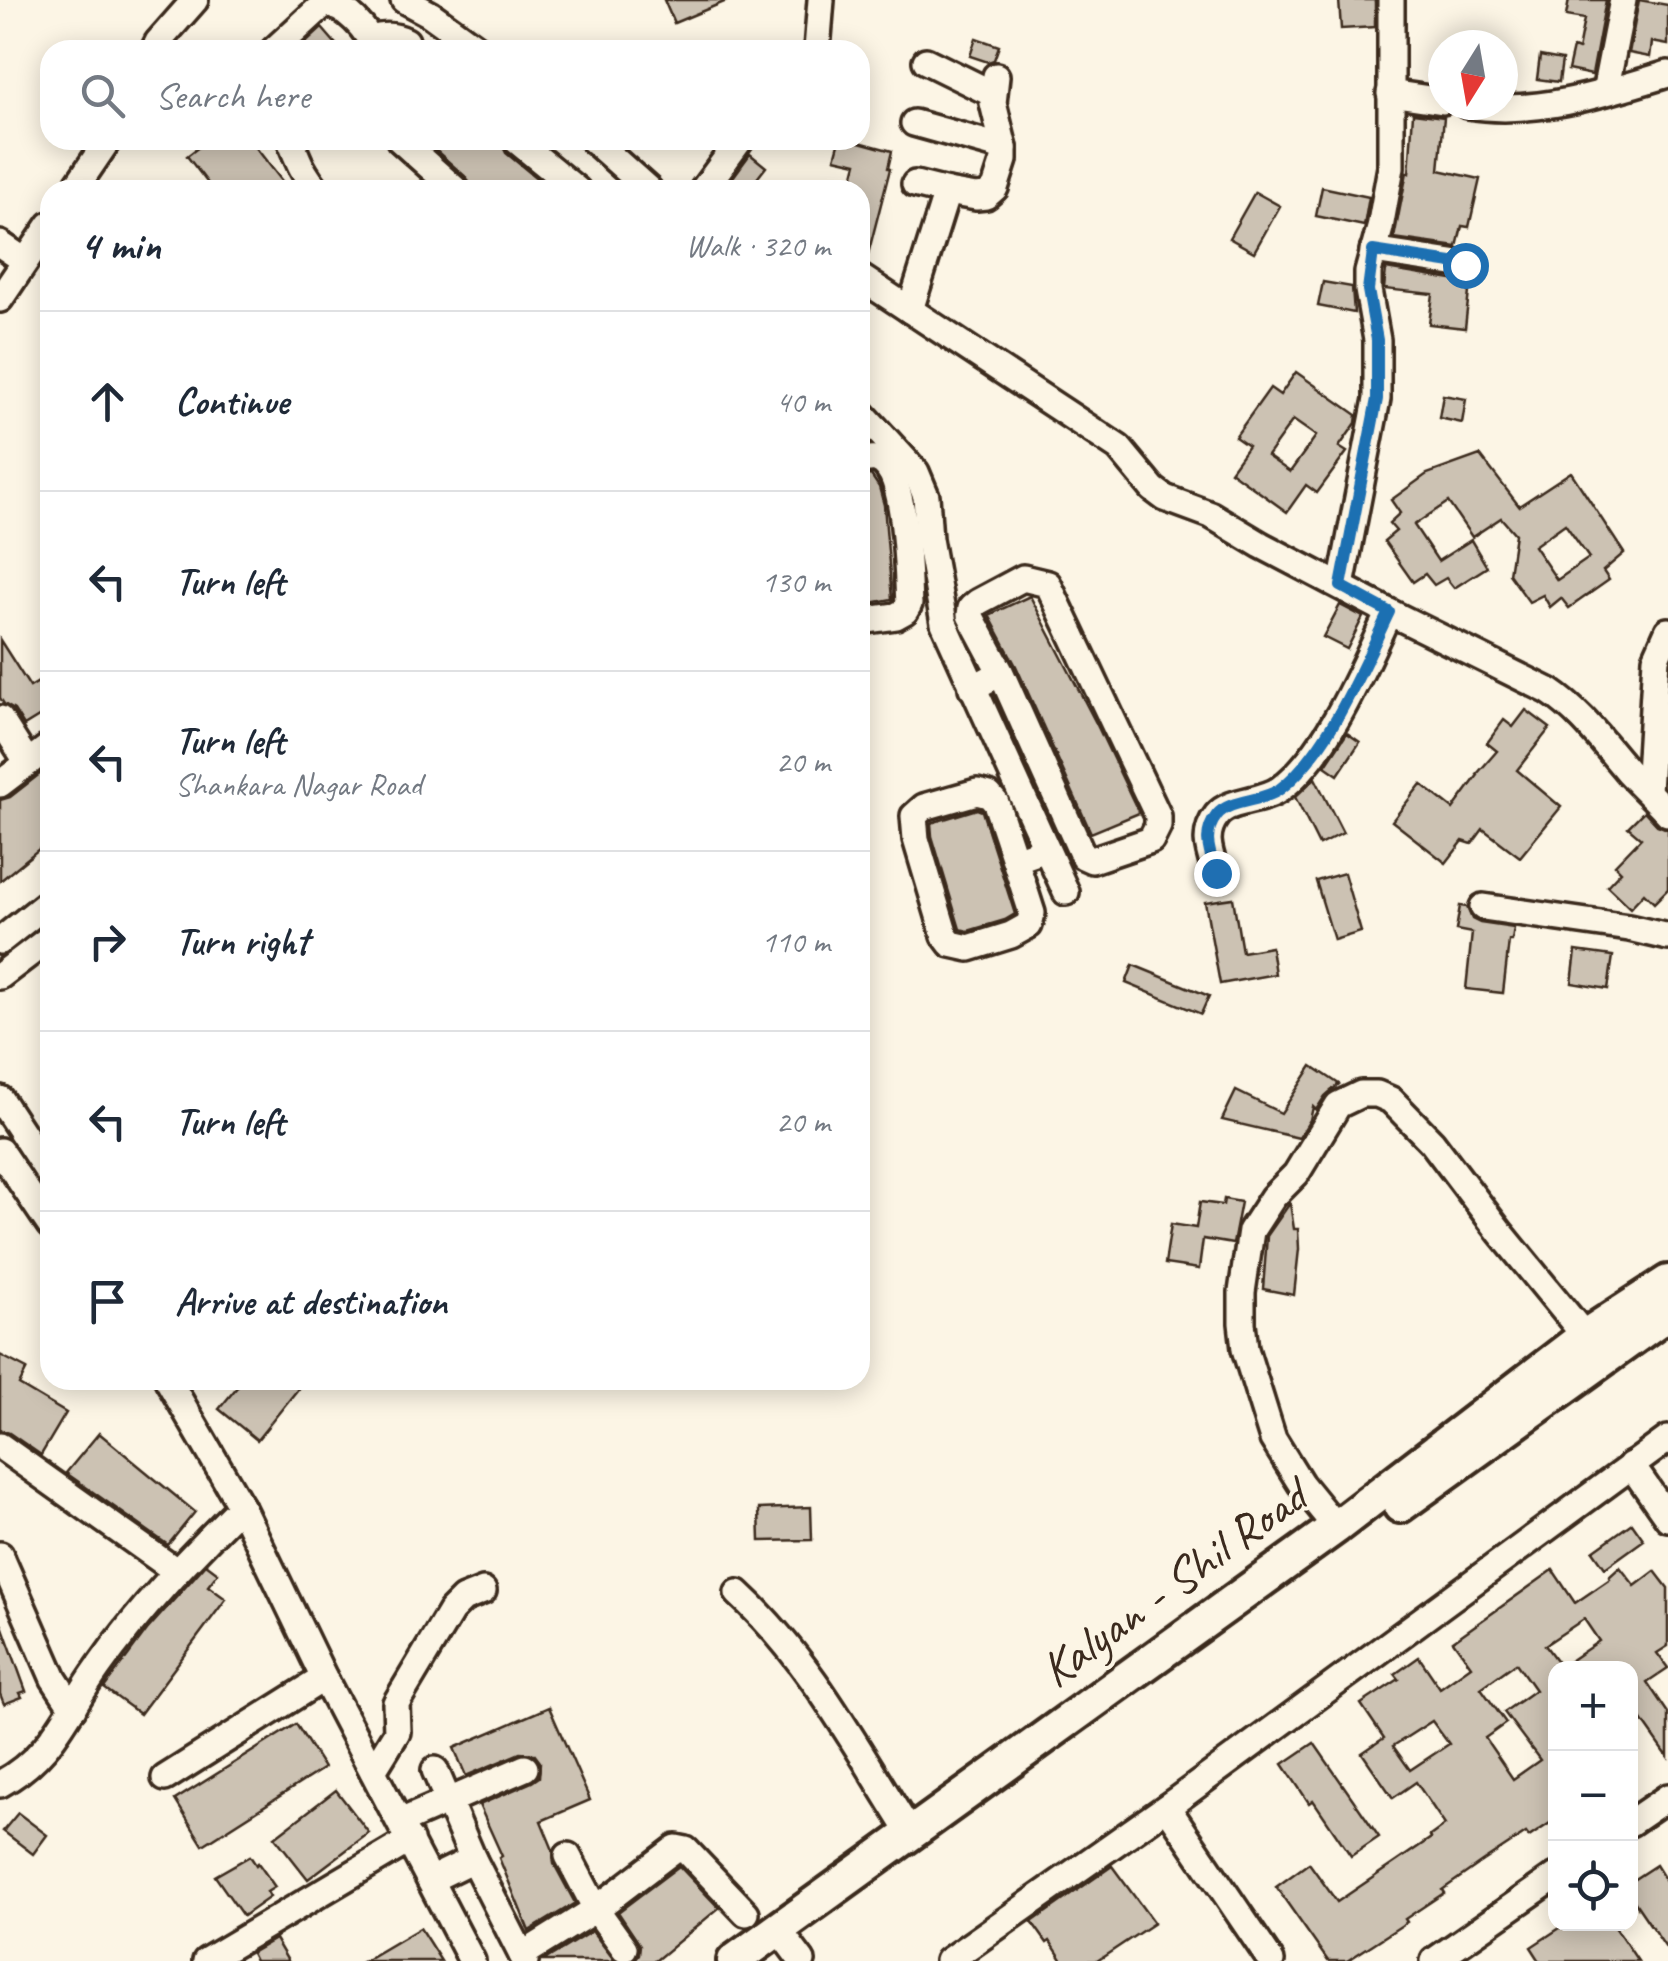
<!DOCTYPE html>
<html lang="en">
<head>
<meta charset="utf-8">
<style>
	body { margin:0; font-family:Caveat,sans-serif; background:#f2f2f3; color:#1f2937 }
	.controls { position:absolute; right:30px; bottom:30px; display:grid; overflow:hidden; border-radius:20px; box-shadow:0 5px 25px #0003 }
	.controls button { width:90px; height:90px; display:grid; place-items:center; padding:0; border:0; border-bottom:2px solid #e0e1e3; background:#fff; color:#1f2937; font:50px sans-serif }
	.compass { position:absolute; left:1428px; top:30px; width:90px; height:90px; border-radius:50%; background:#fff; box-shadow:0 5px 25px #0003; rotate:191deg }
	.stop { position:absolute; width:30px; height:30px; margin:-22px; border:8px solid #1f6fb2; border-radius:50%; background:#fff }
	.stop.end { background:#1f6fb2; border-color:#fff; box-shadow:0 2px 10px #0008 }
	.list { margin:0; padding:0; list-style:none }
	h2 { display:flex; justify-content:space-between; align-items:center; height:130px; margin:0; padding:0 40px; font-size:42px }
	h2 small { font-size:32px; font-weight:400; color:#747a83 }
	.list li { display:grid; grid-template-columns:65px 1fr auto; gap:30px; align-items:center; box-sizing:border-box; height:180px; padding:0 40px; border-top:2px solid #e0e1e3 }
	.list b { display:block; font-size:38px; white-space:nowrap }
	.list p { margin:0; font-size:32px; white-space:nowrap; color:#747a83 }
	.list em { font-size:32px; font-style:normal; color:#747a83 }
	.icon { flex:none; width:55px; height:55px; fill:none; stroke:currentColor; stroke-width:2; stroke-linecap:round; stroke-linejoin:round }
	.map { position:relative; flex:none; width:1668px; height:1961px; overflow:hidden }
	.search { position:absolute; background:#fff; box-shadow:0 5px 25px #0003; left:40px; top:40px; width:830px; height:110px; display:flex; align-items:center; gap:25px; box-sizing:border-box; padding:0 35px; border-radius:30px; color:#747a83; font-size:38px }
	.panel { position:absolute; background:#fff; box-shadow:0 5px 25px #0003; left:40px; top:180px; width:830px; height:1210px; border-radius:30px }
	.map>svg:first-child { display:block }
	.building { fill:#ccc2b3; stroke:#3b2a1e; stroke-width:2.5; fill-rule:evenodd }
	.lines { fill:none; stroke-linecap:round; stroke-linejoin:round }
	.minor-casing { stroke:#3b2a1e; stroke-width:32 }
	.major-casing { stroke:#3b2a1e; stroke-width:40 }
	.minor { stroke:#fcf5e5; stroke-width:25 }
	.major { stroke:#fcf5e5; stroke-width:32 }
	.route { stroke:#1f6fb2; stroke-width:12 }
	.labels { text-anchor:middle; dominant-baseline:central; stroke-width:8; stroke-linejoin:round; paint-order:stroke }
	.street-label { font-size:50px; fill:#3b2a1e; stroke:#fcf5e5 }
</style>
</head>
<body>
<div class="map">
<svg width="1668" height="1961" viewBox="0 0 1668 1961">
	<rect width="100%" height="100%" fill="#fcf5e5"/>
	<filter id="ink" filterUnits="userSpaceOnUse"><feTurbulence type="fractalNoise" baseFrequency=".01" numOctaves="2"/><feDisplacementMap in="SourceGraphic" scale="20" xChannelSelector="R" yChannelSelector="G"/><feConvolveMatrix kernelMatrix="1 2 1 2 8 2 1 2 1" color-interpolation-filters="sRGB"/></filter>
	<g filter="url(#ink)">
		<g class="building">
			<path d="M664,0H729L674,23Z"/>
			<path d="M1339,0H1375V27L1341,29Z"/>
			<path d="M1569,0H1606L1592,75L1568,70L1573,48L1578,50L1584,19L1566,16Z"/>
			<path d="M1639,0L1668,5V45L1652,42L1650,57L1629,53Z"/>
			<path d="M322,28L341,50H298Z"/>
			<path d="M976,38L999,46L994,60L988,62L970,56Z"/>
			<path d="M1540,56L1562,60L1559,82L1537,79Z"/>
			<path d="M1413,113L1444,117L1439,170L1480,179L1469,227L1462,226L1457,247L1394,238L1407,172L1409,173Z"/>
			<path d="M208,140H250L289,190H213L187,156Z"/>
			<path d="M424,140H500L506,153L551,190H472L467,178Z"/>
			<path d="M840,140H852L892,151L888,168L890,169L866,262L860,261V190H850L857,163L835,158Z"/>
			<path d="M750,154L766,167L748,190H744L731,180Z"/>
			<path d="M1322,187L1369,197L1364,226L1316,216Z"/>
			<path d="M1255,192L1280,206L1254,252L1229,238Z"/>
			<path d="M1386,269L1470,283L1465,328L1429,324L1433,294L1384,289Z"/>
			<path d="M1323,282L1352,287L1354,313L1318,306Z"/>
			<path d="M1296,372L1357,415L1356,423L1339,447L1347,452L1317,493L1306,485L1287,512L1230,471L1248,446L1235,437L1270,388L1280,395ZM1293,420L1316,436L1290,472L1267,456Z"/>
			<path d="M1443,395L1466,399L1462,423L1439,418Z"/>
			<path d="M1480,455L1519,506L1571,472L1624,553L1603,571L1609,580L1569,608L1561,598L1550,607L1543,595L1529,602L1509,574L1515,534L1501,518L1472,537L1448,502L1414,525L1438,561L1471,540L1487,567L1454,588L1446,578L1434,585L1425,574L1413,582L1384,541L1396,531L1389,523L1400,513L1391,500L1427,474ZM1565,524L1589,558L1557,580L1534,546Z"/>
			<path d="M871,475L879,487L884,505L892,599L860,605V546H864L860,512V476Z"/>
			<path d="M1030,596L1097,725L1139,813L1091,833L1016,666L989,615Z"/>
			<path d="M1340,605L1363,617L1347,649L1323,637Z"/>
			<path d="M0,640L30,687L50,675V710L24,726L14,710L4,704L0,698Z"/>
			<path d="M1526,710L1550,728L1517,770L1561,807L1520,857L1483,829L1472,844L1463,841L1446,863L1392,821L1421,784L1453,809L1478,775L1477,774L1497,751L1487,743L1504,720L1513,727Z"/>
			<path d="M1347,733L1360,742L1338,775L1325,766Z"/>
			<path d="M50,766V840L0,881V800L10,797Z"/>
			<path d="M1315,778L1343,833L1319,845L1295,797Z"/>
			<path d="M977,809L982,811L1015,914L1005,920L968,931L960,929L932,836L931,823Z"/>
			<path d="M1644,811L1657,825L1668,829V889L1654,903L1644,893L1630,908L1607,886L1621,871L1615,865L1641,838L1628,827Z"/>
			<path d="M1344,873L1361,932L1334,940L1316,881Z"/>
			<path d="M1233,898L1242,952L1271,947L1275,974L1220,984L1205,902Z"/>
			<path d="M1460,906L1467,907L1472,919L1480,923L1514,928L1512,941H1509L1503,993L1466,989L1472,933L1456,930Z"/>
			<path d="M1576,951L1613,956L1608,989L1572,983Z"/>
			<path d="M1133,965L1209,996L1201,1014L1126,983Z"/>
			<path d="M1312,1066L1339,1084L1325,1096L1316,1110L1313,1107L1310,1120L1299,1138L1222,1120L1236,1091L1281,1113Z"/>
			<path d="M1224,1199L1241,1202L1233,1244L1203,1239L1199,1269L1165,1264L1171,1224L1196,1228L1200,1202L1223,1205Z"/>
			<path d="M1290,1203L1294,1229H1298L1299,1249L1294,1295L1263,1289L1267,1236Z"/>
			<path d="M0,1355L27,1369L19,1385L66,1413L41,1455L9,1433L0,1430Z"/>
			<path d="M243,1380H287L298,1389L257,1440L219,1409Z"/>
			<path d="M99,1433L195,1512L168,1545L66,1473Z"/>
			<path d="M811,1507L812,1540L760,1541L759,1509Z"/>
			<path d="M1632,1523L1644,1540L1605,1568L1593,1551Z"/>
			<path d="M206,1564L218,1573L208,1586L226,1599L140,1714L104,1688L147,1630Z"/>
			<path d="M1620,1567L1635,1586L1655,1571L1668,1588V1646L1657,1653L1668,1668L1647,1682L1668,1713V1757L1630,1703V1668H1556V1819L1529,1837L1526,1833L1482,1862L1442,1890L1444,1893L1405,1919L1407,1922L1347,1961H1328L1276,1887L1309,1863L1337,1902L1431,1838L1430,1836L1445,1825L1416,1782L1393,1798L1362,1753L1384,1738L1361,1704L1399,1679L1395,1674L1419,1657L1440,1688L1471,1666L1453,1641L1553,1570L1575,1603L1610,1579L1609,1577ZM1584,1619L1599,1641L1561,1667L1545,1645ZM1516,1663L1535,1690L1504,1712L1540,1760L1513,1779L1485,1738L1506,1723L1481,1688ZM1432,1721L1449,1744L1410,1770L1393,1746Z"/>
			<path d="M0,1625H2L26,1691L20,1693L22,1697L4,1704L0,1694Z"/>
			<path d="M549,1707L590,1800L541,1821L553,1850L554,1864L575,1903L529,1931L499,1858L502,1856L479,1805L532,1782L539,1777L540,1762L534,1754L520,1753L466,1776L454,1748Z"/>
			<path d="M296,1724L324,1768L203,1845L175,1800Z"/>
			<path d="M1314,1743L1379,1837L1351,1856L1313,1800L1309,1803L1283,1764Z"/>
			<path d="M336,1790L369,1833L308,1879L275,1837Z"/>
			<path d="M18,1813L47,1835L33,1854L3,1831Z"/>
			<path d="M250,1856L256,1865L258,1863L275,1887L267,1892L270,1897L243,1916L215,1876Z"/>
			<path d="M1656,1865L1668,1884V1951L1630,1895V1882Z"/>
			<path d="M679,1866L719,1908L655,1961H634L639,1954L640,1945L618,1912Z"/>
			<path d="M1112,1866L1154,1923L1097,1961H1063L1050,1941L1047,1943L1032,1922Z"/>
			<path d="M1566,1924H1613L1638,1961H1540L1531,1947Z"/>
			<path d="M420,1928L441,1961H364Z"/>
			<path d="M592,1931L615,1961H543Z"/>
			<path d="M275,1939L288,1961H255L251,1953Z"/>
		</g>
		<g class="lines">
			<defs>
				<g id="minor">
					<path d="M404,0L430,14L480,50"/>
					<path d="M371,39C384,35 394,35 406,41L408,50"/>
					<path d="M154,50L158,42L195,0"/>
					<path d="M274,50L324,4C345,4 369,31 374,50"/>
					<path d="M817,50L821,0"/>
					<path d="M926,61L993,94"/>
					<path d="M1605,92L1623,0"/>
					<path d="M1390,93L1443,101"/>
					<path d="M1467,105C1535,116 1603,94 1668,74"/>
					<path d="M914,123L1004,148"/>
					<path d="M290,140C299,162 301,170 317,190"/>
					<path d="M400,140L456,190"/>
					<path d="M516,140L577,190"/>
					<path d="M593,140L649,190"/>
					<path d="M915,184L947,192"/>
					<path d="M74,190L108,140"/>
					<path d="M703,190L740,140"/>
					<path d="M0,244L25,261"/>
					<path d="M1373,251L1465,265"/>
					<path d="M860,277L1119,448L1153,489L1165,498L1211,515L1261,545L1389,612L1549,691C1582,713 1602,742 1628,772C1641,786 1655,799 1668,813"/>
					<path d="M0,299L50,225"/>
					<path d="M910,310L947,192L976,197L986,196L995,188L1004,160V148L993,103L996,76"/>
					<path d="M860,411L916,472L926,496L929,539L944,623L1066,892"/>
					<path d="M860,460C863,460 873,458 876,459C908,468 907,575 909,604L905,611L896,616L860,621"/>
					<path d="M1341,586L1377,399V340L1368,290V272L1380,228L1391,167V0"/>
					<path d="M972,688L1001,673L970,615L971,608L978,602L1023,578L1048,584L1158,816V826L1151,840L1092,860L1083,856L1001,673"/>
					<path d="M0,719L28,763"/>
					<path d="M0,784L50,746"/>
					<path d="M1648,791L1656,658L1668,631"/>
					<path d="M1015,860L996,803L989,795L977,792L924,807L914,816L916,839L945,936L951,944L969,948L1011,935L1029,925L1032,913L1015,860L1046,849"/>
					<path d="M1216,873C1209,851 1202,834 1217,815C1230,799 1263,802 1280,789C1328,754 1364,665 1389,612"/>
					<path d="M1483,907L1629,928L1668,937"/>
					<path d="M0,941L50,901"/>
					<path d="M0,976L50,938"/>
					<path d="M0,1099L50,1175"/>
					<path d="M0,1151L50,1225"/>
					<path d="M168,1380L241,1506L324,1678L472,1961"/>
					<path d="M0,1446L176,1571"/>
					<path d="M1631,1465L1668,1518"/>
					<path d="M1336,1527L1301,1484L1273,1439L1245,1349L1242,1323V1292L1251,1231L1273,1197L1296,1174L1338,1105L1361,1094H1377L1391,1100L1432,1142L1500,1232L1585,1336"/>
					<path d="M0,1555L54,1679L73,1708"/>
					<path d="M738,1593C811,1660 858,1751 911,1834"/>
					<path d="M435,1770L473,1859L525,1961"/>
					<path d="M373,1771L397,1732L396,1703L451,1611L463,1599L483,1591"/>
					<path d="M165,1778L324,1678"/>
					<path d="M0,1784C53,1755 65,1714 98,1668C139,1609 190,1557 241,1506"/>
					<path d="M1167,1807L1271,1961"/>
					<path d="M400,1822L525,1768"/>
					<path d="M1630,1823L1668,1797"/>
					<path d="M568,1856L596,1909L624,1948"/>
					<path d="M430,1880L473,1859"/>
					<path d="M778,1929L802,1961"/>
					<path d="M522,1955L596,1909L676,1848L686,1850L746,1913"/>
					<path d="M206,1961L410,1840"/>
					<path d="M948,1961L1178,1799L1668,1439"/>
					<path d="M1434,1961L1556,1876"/>
				</g>
				<g id="major">
					<path d="M1400,1506L1668,1313"/>
					<path d="M734,1961L1336,1527L1585,1336L1668,1282"/>
				</g>
			</defs>
			<use href="#minor" class="minor-casing"/>
			<use href="#major" class="major-casing"/>
			<use href="#minor" class="minor"/>
			<use href="#major" class="major"/>
		</g>
	</g>
	<g class="lines" filter="url(#ink)">
		<path class="route" d="M1216,873C1209,851 1202,834 1217,815C1230,799 1263,802 1280,789C1328,753 1363,666 1389,612L1341,586L1377,399V340L1368,290L1373,251L1465,265"/>
	</g>
	<g class="labels">
		<g class="street-label">
			<text transform="translate(1173 1583) rotate(-36)">Kalyan - Shil Road</text>
		</g>
	</g>
</svg>
<div class="controls">
<button>+</button>
<button>−</button>
<button><svg class="icon" aria-label="locate" viewBox="0 0 24 24"><circle cx="12" cy="12" r="6"/><path d="M12 2v4M12 18v4M2 12h4M18 12h4"/></svg></button>
</div>
<svg class="compass" viewBox="-18 -18 36 36"><path d="M0-13l5 13h-10z" fill="#e53935"/><path d="M0 13l5-13h-10z" fill="#747a83"/></svg>
<div class="stop" style="left:1465px;top:265px"></div>
<div class="stop end" style="left:1216px;top:873px"></div>
<div class="search"><svg class="icon" aria-label="search" viewBox="0 0 24 24"><circle cx="10" cy="10" r="6"/><path d="M15 15l6 6"/></svg>Search here</div>
<section class="panel">
<h2>4 min<small>Walk · 320 m</small></h2>
<ul class="list">
<li><svg class="icon" aria-label="ahead" viewBox="0 0 24 24"><path d="M12 20V5M6 11l6-6 6 6"/></svg><div><b>Continue</b></div><em>40 m</em></li>
<li><svg class="icon" aria-label="left" viewBox="0 0 24 24"><path d="M17 20v-9H6M10 6l-5 5 5 5"/></svg><div><b>Turn left</b></div><em>130 m</em></li>
<li><svg class="icon" aria-label="left" viewBox="0 0 24 24"><path d="M17 20v-9H6M10 6l-5 5 5 5"/></svg><div><b>Turn left</b><p>Shankara Nagar Road</p></div><em>20 m</em></li>
<li><svg class="icon" aria-label="right" viewBox="0 0 24 24"><path d="M7 20v-9h11M14 6l5 5-5 5"/></svg><div><b>Turn right</b></div><em>110 m</em></li>
<li><svg class="icon" aria-label="left" viewBox="0 0 24 24"><path d="M17 20v-9H6M10 6l-5 5 5 5"/></svg><div><b>Turn left</b></div><em>20 m</em></li>
<li><svg class="icon" aria-label="arrive" viewBox="0 0 24 24"><path d="M6 21V4h12l-3 4 3 4H6"/></svg><div><b>Arrive at destination</b></div></li>
</ul>
</section>
</div>
</body>
</html>
